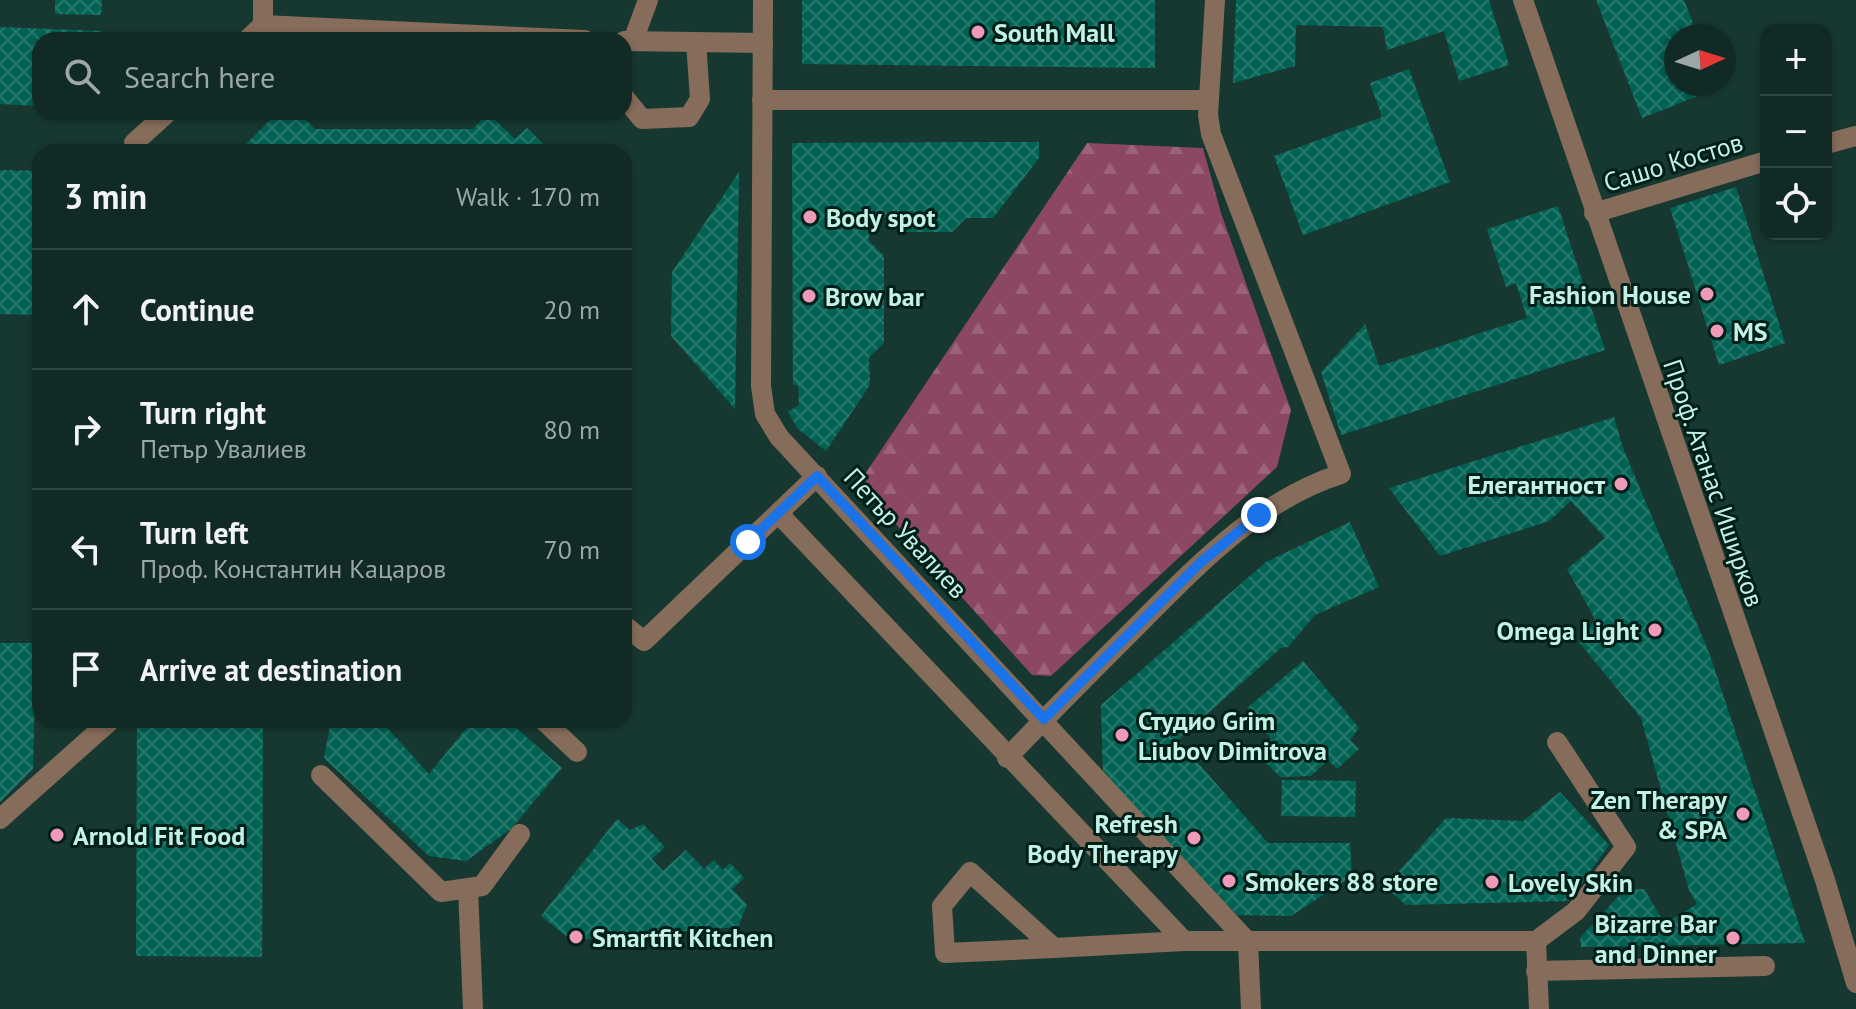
<!DOCTYPE html>
<html lang="en">
<head>
<meta charset="utf-8">
<style>
	body { margin:0; font-family:"PT Sans",sans-serif; background:#1e3632; color:#f1f3f6 }
	.controls { position:absolute; right:24px; top:24px; display:grid; overflow:hidden; border-radius:16px; box-shadow:0 2px 6px #0004 }
	.controls button { width:72px; height:72px; display:grid; place-items:center; padding:0; border:0; border-bottom:2px solid #304642; background:#112a25; color:#f1f3f6; font:40px sans-serif }
	.compass { position:absolute; left:1664px; top:24px; width:72px; height:72px; border-radius:50%; background:#112a25; box-shadow:0 2px 6px #0004; rotate:86deg }
	.stop { position:absolute; width:24px; height:24px; margin:-18px; border:6px solid #1a73e8; border-radius:50%; background:#fff }
	.stop.end { background:#1a73e8; border-color:#fff; box-shadow:0 2px 8px #0008 }
	.list { margin:0; padding:0; list-style:none }
	h2 { display:flex; justify-content:space-between; align-items:center; height:104px; margin:0; padding:0 32px; font-size:34px }
	h2 small { font-size:26px; font-weight:400; color:#9ca7a7 }
	.list li { display:grid; grid-template-columns:52px 1fr auto; gap:24px; align-items:center; box-sizing:border-box; height:120px; padding:0 32px; border-top:2px solid #304642 }
	.list b { display:block; font-size:30px; white-space:nowrap }
	.list p { margin:0; font-size:26px; white-space:nowrap; color:#9ca7a7 }
	.list em { font-size:26px; font-style:normal; color:#9ca7a7 }
	.icon { flex:none; width:44px; height:44px; fill:none; stroke:currentColor; stroke-width:2; stroke-linecap:round; stroke-linejoin:round }
	.map { position:relative; flex:none; width:1856px; height:1009px; overflow:hidden }
	.search { position:absolute; background:#112a25; box-shadow:0 2px 6px #0004; left:32px; top:32px; width:600px; height:88px; display:flex; align-items:center; gap:20px; box-sizing:border-box; padding:0 28px; border-radius:24px; color:#9ca7a7; font-size:30px }
	.panel { position:absolute; background:#112a25; box-shadow:0 2px 6px #0004; left:32px; top:144px; width:600px; height:584px; border-radius:24px }
	.map>svg:first-child { display:block }
	.forest { fill:url(#forest-firs) }
	.building { fill:url(#building-cross-hatch) }
	.lines { fill:none; stroke-linecap:round; stroke-linejoin:round }
	.minor { stroke:#866c5a; stroke-width:20 }
	.route { stroke:#1a73e8; stroke-width:10 }
	.poi-dot { fill:#ef9ab8; stroke:#001f19; stroke-width:3 }
	.labels { text-anchor:middle; dominant-baseline:central; stroke-width:6; stroke-linejoin:round; paint-order:stroke }
	.poi-label { font-size:26px; font-weight:bold; fill:#c2f1e5; stroke:#001f19; text-anchor:start }
	.street-label { font-size:26px; fill:#c2f1e5; stroke:#001f19 }
</style>
</head>
<body>
<div class="map">
<svg width="1856" height="1009" viewBox="0 0 1856 1009">
	<defs>
		<pattern id="forest-firs" width="22" height="20" patternUnits="userSpaceOnUse" patternTransform="scale(2)"><rect width="22" height="20" fill="#8c4862"/><path d="M5 1l3.5 6h-7zM16 11l3.5 6h-7z" fill="#9b6378"/></pattern>
		<pattern id="building-cross-hatch" width="8" height="8" patternUnits="userSpaceOnUse" patternTransform="scale(2)"><rect width="8" height="8" fill="#026253"/><path d="M0 0l8 8M0 8l8-8" fill="none" stroke="#25796c"/></pattern>
	</defs>
	<rect width="100%" height="100%" fill="#173831"/>
	<path class="forest" d="M1087,143L1203,148L1221,213L1291,410L1277,467L1051,676L1032,675L859,483Z"/>
	<g class="building">
		<path d="M55,0H102L101,15L55,14Z"/>
		<path d="M802,0H1155V68L802,64Z"/>
		<path d="M1236,0H1489L1509,65L1459,81L1444,31L1387,50L1383,27L1296,25L1295,66L1233,83Z"/>
		<path d="M1596,0H1684L1698,36H1676V84H1717L1718,88L1642,118Z"/>
		<path d="M0,27L102,31L101,40H40V106L0,104Z"/>
		<path d="M1409,69L1450,182L1303,235L1274,156L1382,117L1370,83Z"/>
		<path d="M278,112H298L315,129H473L488,113L515,139L527,128L551,152H238Z"/>
		<path d="M993,142H1039V158L993,218H966L952,232H900L886,218H869V241L884,256V343L869,357L870,385L826,451L797,428L788,412L799,405L798,385H793L792,143Z"/>
		<path d="M0,170L40,171V315L0,314Z"/>
		<path d="M739,172L735,409L671,336L672,272Z"/>
		<path d="M1736,187L1785,343L1719,365L1670,208Z"/>
		<path d="M1558,206L1605,350L1341,435L1321,372L1365,324L1379,366L1527,318L1516,283L1506,287L1487,229Z"/>
		<path d="M1614,417L1623,448L1710,655L1805,943L1581,947L1580,938L1624,890L1644,889L1665,924L1697,904L1689,890L1641,718L1579,642L1595,619L1567,569L1605,538L1571,501L1549,521L1440,556L1389,488Z"/>
		<path d="M1350,522L1379,587L1315,615L1288,647L1281,648L1178,740L1268,843H1350L1352,876L1291,916L1237,915L1103,774L1101,705L1266,562Z"/>
		<path d="M0,643H36L33,769L0,802Z"/>
		<path d="M1303,661L1359,728L1350,740L1359,749L1337,769L1328,760L1311,776L1280,777L1256,753L1271,739L1247,708Z"/>
		<path d="M331,720H380L429,774L473,720H507L562,768L511,829L466,861L429,856L324,758Z"/>
		<path d="M137,725H263L262,957L136,956Z"/>
		<path d="M1282,780L1356,781L1355,817L1281,816Z"/>
		<path d="M1560,792L1609,845L1569,901L1406,905L1385,887L1446,818L1523,821Z"/>
		<path d="M617,819L630,830L643,824L665,847L652,859L663,871L686,850L704,869L714,860L723,870L730,863L744,878L732,889L747,905L738,927L571,940L541,916Z"/>
	</g>
	<g class="lines">
		<g class="minor">
			<path d="M763,0L761,386L765,414L779,437L1248,942L1251,1009"/>
			<path d="M1523,0L1825,880L1856,983"/>
			<path d="M263,25V0"/>
			<path d="M247,40L263,25L585,40"/>
			<path d="M624,41L763,43"/>
			<path d="M633,41L648,0"/>
			<path d="M624,97L642,119L689,117L700,99L696,42"/>
			<path d="M762,100H1208"/>
			<path d="M134,143L168,112"/>
			<path d="M1826,144L1856,136"/>
			<path d="M1594,213L1766,161"/>
			<path d="M779,514L1184,941"/>
			<path d="M624,625L644,641L817,476"/>
			<path d="M543,720L577,752"/>
			<path d="M1007,758C1048,715 1090,673 1132,631C1194,569 1256,501 1341,474L1211,134L1208,115L1215,0"/>
			<path d="M321,775L441,892L482,886L520,834"/>
			<path d="M0,819L111,720"/>
			<path d="M468,888L473,1009"/>
			<path d="M1536,941L1576,911L1626,847L1557,742"/>
			<path d="M1054,948L945,953L942,906L970,872L1054,948L1184,941H1536L1539,1009"/>
			<path d="M1536,971L1765,966"/>
		</g>
	</g>
	<g class="lines">
		<path class="route" d="M748,542L817,476L1044,719L1201,562L1259,515"/>
	</g>
	<g class="poi-dot">
		<circle cx="978" cy="32" r="8"/>
		<circle cx="810" cy="217" r="8"/>
		<circle cx="1707" cy="294" r="8"/>
		<circle cx="809" cy="296" r="8"/>
		<circle cx="1717" cy="331" r="8"/>
		<circle cx="1621" cy="484" r="8"/>
		<circle cx="1655" cy="630" r="8"/>
		<circle cx="1122" cy="735" r="8"/>
		<circle cx="1743" cy="814" r="8"/>
		<circle cx="57" cy="835" r="8"/>
		<circle cx="1194" cy="838" r="8"/>
		<circle cx="1229" cy="881" r="8"/>
		<circle cx="1492" cy="882" r="8"/>
		<circle cx="576" cy="937" r="8"/>
		<circle cx="1733" cy="938" r="8"/>
	</g>
	<g class="labels">
		<g class="poi-label">
			<text x="994" y="32">South Mall</text>
			<text x="826" y="217">Body spot</text>
			<text x="1691" y="294" text-anchor="end">Fashion House</text>
			<text x="825" y="296">Brow bar</text>
			<text x="1733" y="331">MS</text>
			<text x="1605" y="484" text-anchor="end">Елегантност</text>
			<text x="1639" y="630" text-anchor="end">Omega Light</text>
			<text x="1138" y="720">Студио Grim<tspan x="1138" dy="30">Liubov Dimitrova</tspan></text>
			<text x="1727" y="799" text-anchor="end">Zen Therapy<tspan x="1727" dy="30">&amp; SPA</tspan></text>
			<text x="1178" y="823" text-anchor="end">Refresh<tspan x="1178" dy="30">Body Therapy</tspan></text>
			<text x="73" y="835">Arnold Fit Food</text>
			<text x="1245" y="881">Smokers 88 store</text>
			<text x="1508" y="882">Lovely Skin</text>
			<text x="1717" y="923" text-anchor="end">Bizarre Bar<tspan x="1717" dy="30">and Dinner</tspan></text>
			<text x="592" y="937">Smartfit Kitchen</text>
		</g>
		<g class="street-label">
			<text transform="translate(1673 162) rotate(-17)">Сашо Костов</text>
			<text transform="translate(1714 483) rotate(71)">Проф. Атанас Иширков</text>
			<text transform="translate(906 533) rotate(47)">Петър Увалиев</text>
		</g>
	</g>
</svg>
<div class="controls">
<button>+</button>
<button>−</button>
<button><svg class="icon" aria-label="locate" viewBox="0 0 24 24"><circle cx="12" cy="12" r="6"/><path d="M12 2v4M12 18v4M2 12h4M18 12h4"/></svg></button>
</div>
<svg class="compass" viewBox="-18 -18 36 36"><path d="M0-13l5 13h-10z" fill="#e53935"/><path d="M0 13l5-13h-10z" fill="#9ca7a7"/></svg>
<div class="stop" style="left:748px;top:542px"></div>
<div class="stop end" style="left:1259px;top:515px"></div>
<div class="search"><svg class="icon" aria-label="search" viewBox="0 0 24 24"><circle cx="10" cy="10" r="6"/><path d="M15 15l6 6"/></svg>Search here</div>
<section class="panel">
<h2>3 min<small>Walk · 170 m</small></h2>
<ul class="list">
<li><svg class="icon" aria-label="ahead" viewBox="0 0 24 24"><path d="M12 20V5M6 11l6-6 6 6"/></svg><div><b>Continue</b></div><em>20 m</em></li>
<li><svg class="icon" aria-label="right" viewBox="0 0 24 24"><path d="M7 20v-9h11M14 6l5 5-5 5"/></svg><div><b>Turn right</b><p>Петър Увалиев</p></div><em>80 m</em></li>
<li><svg class="icon" aria-label="left" viewBox="0 0 24 24"><path d="M17 20v-9H6M10 6l-5 5 5 5"/></svg><div><b>Turn left</b><p>Проф. Константин Кацаров</p></div><em>70 m</em></li>
<li><svg class="icon" aria-label="arrive" viewBox="0 0 24 24"><path d="M6 21V4h12l-3 4 3 4H6"/></svg><div><b>Arrive at destination</b></div></li>
</ul>
</section>
</div>
</body>
</html>
